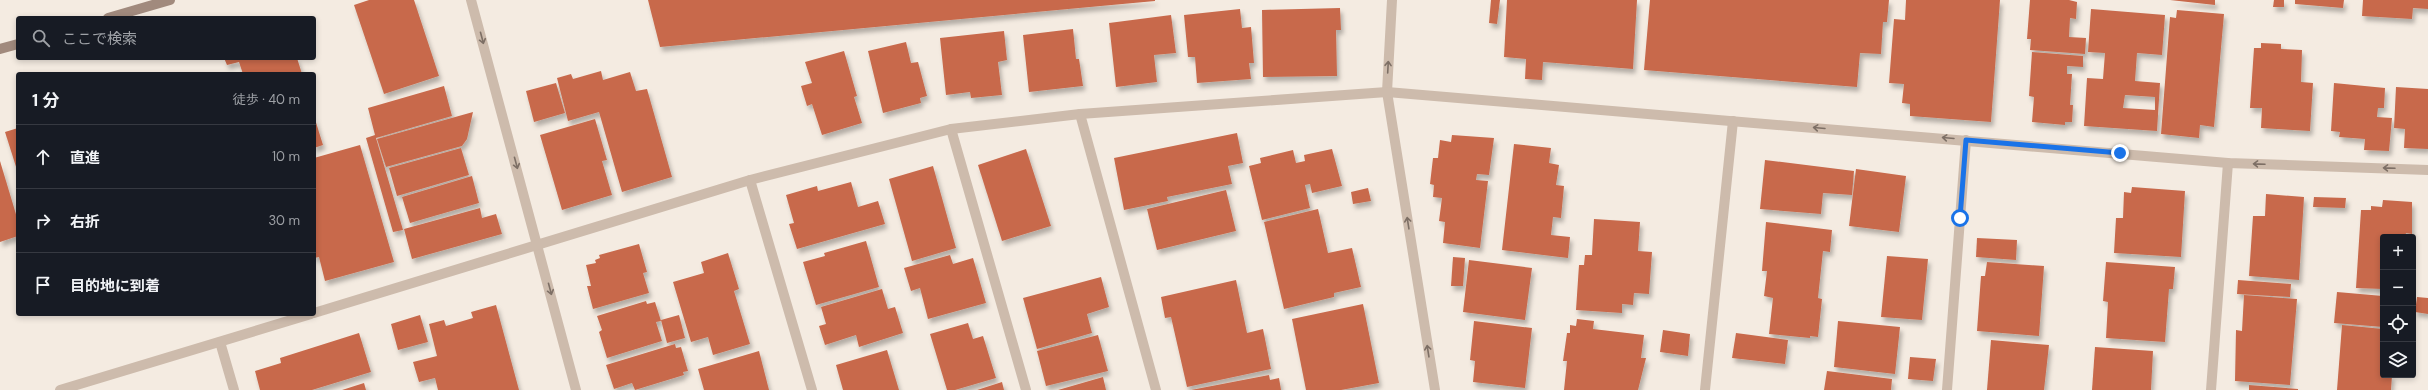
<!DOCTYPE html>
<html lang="ja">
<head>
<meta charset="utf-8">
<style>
	body { margin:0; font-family:"DM Sans","Noto Sans JP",sans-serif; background:#20242c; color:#f1f3f6 }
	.controls { position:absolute; right:12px; bottom:12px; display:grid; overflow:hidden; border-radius:4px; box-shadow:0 2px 6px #0003 }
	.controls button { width:36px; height:36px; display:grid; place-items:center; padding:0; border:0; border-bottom:1px solid #363941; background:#171b24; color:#f1f3f6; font:20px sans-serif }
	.stop { position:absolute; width:12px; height:12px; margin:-9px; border:3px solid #1a73e8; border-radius:50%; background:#fff }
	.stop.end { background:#1a73e8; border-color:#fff; box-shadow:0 1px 4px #0008 }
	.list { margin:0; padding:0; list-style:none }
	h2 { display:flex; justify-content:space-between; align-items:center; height:52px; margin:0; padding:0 16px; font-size:17px }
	h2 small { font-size:13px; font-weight:400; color:#9ea1a6 }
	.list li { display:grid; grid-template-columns:26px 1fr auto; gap:12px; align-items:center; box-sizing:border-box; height:64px; padding:0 16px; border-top:1px solid #363941 }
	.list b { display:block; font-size:15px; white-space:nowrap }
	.list em { font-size:13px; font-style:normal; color:#9ea1a6 }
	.icon { flex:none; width:22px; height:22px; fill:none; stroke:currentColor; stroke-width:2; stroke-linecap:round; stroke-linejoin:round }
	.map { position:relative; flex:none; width:2428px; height:390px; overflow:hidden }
	.search { position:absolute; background:#171b24; box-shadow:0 2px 6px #0003; left:16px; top:16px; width:300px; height:44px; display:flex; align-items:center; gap:10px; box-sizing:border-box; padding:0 14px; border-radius:4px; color:#9ea1a6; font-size:15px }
	.panel { position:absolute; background:#171b24; box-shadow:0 2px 6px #0003; left:16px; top:72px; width:300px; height:244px; border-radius:4px }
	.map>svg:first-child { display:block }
	.building { fill:#c8694b; fill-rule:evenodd; filter:url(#shadow) }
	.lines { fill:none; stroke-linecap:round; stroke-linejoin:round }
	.street { stroke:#cdbbac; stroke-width:10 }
	.secondary { stroke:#a18a7d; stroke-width:10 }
	.oneway { stroke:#7d6f65 }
	.route { stroke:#1a73e8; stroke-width:5 }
</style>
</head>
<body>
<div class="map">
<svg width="2428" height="390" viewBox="0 0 2428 390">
	<defs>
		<filter id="shadow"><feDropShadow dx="2.5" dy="4.5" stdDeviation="2" flood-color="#0004"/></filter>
	</defs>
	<rect width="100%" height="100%" fill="#f4ebe1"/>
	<g class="building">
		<path d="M369,0H414L439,76L384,94L354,5Z"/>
		<path d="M648,0H1155V1L660,47Z"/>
		<path d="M1491,0H1500L1497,24L1489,23Z"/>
		<path d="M1507,0H1637L1633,69L1543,62L1542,80L1525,79L1526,59L1504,57Z"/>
		<path d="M1650,0H1889L1887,22H1883L1881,54L1860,53L1857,87L1644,70Z"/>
		<path d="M1906,0H2000L1991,122L1910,116V104L1902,103L1904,84L1889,83L1894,19L1905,20Z"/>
		<path d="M2030,0H2069L2077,2L2076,19L2070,18L2069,37L2086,38L2085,54L2030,50L2031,39H2027Z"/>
		<path d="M2170,0H2215V5Z"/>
		<path d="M2274,0H2284V7H2273Z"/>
		<path d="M2295,0H2344L2343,8L2295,4Z"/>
		<path d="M2363,0H2428V9L2413,8L2412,19L2362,16Z"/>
		<path d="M1340,8L1341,30H1336L1337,76L1263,77L1262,10Z"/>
		<path d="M1240,9L1242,28L1251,27L1254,63H1249L1251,79L1197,83L1195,57H1188L1184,15Z"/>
		<path d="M2091,9L2165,15L2162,55L2137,53L2135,81L2160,83L2157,131L2084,126L2087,78L2103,79L2105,53L2088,52ZM2125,95L2155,97V110L2123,108Z"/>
		<path d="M2177,10L2224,14L2214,127L2200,125L2199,138L2161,134L2170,17L2176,18Z"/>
		<path d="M1171,15L1176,53L1154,55L1157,82L1116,87L1109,23Z"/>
		<path d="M1073,29L1076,59H1079L1083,86L1029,92L1023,35Z"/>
		<path d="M1004,31L1007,60L998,62L1002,95L971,98L970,92L946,95L940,38Z"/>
		<path d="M906,42L911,63L918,62L927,96L920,98L921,103L883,113L868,51Z"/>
		<path d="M2261,43L2281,44V49L2302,50L2301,82L2313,83L2310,131L2261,128L2262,108H2250L2254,48H2261Z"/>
		<path d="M844,51L857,96L854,97L862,123L822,135L812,104L807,106L801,86L812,83L805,62Z"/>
		<path d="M2032,52L2083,56V67L2067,66V74H2072L2070,105H2073L2072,122H2065V125L2032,122L2034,97L2029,96Z"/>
		<path d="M224,58H297L302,74H243L239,62L227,65Z"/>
		<path d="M601,71L603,80L630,72L636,91L647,89L672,177L622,192L599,112L568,121L557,78L571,74L573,79Z"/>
		<path d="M556,83L565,113L534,122L526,91Z"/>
		<path d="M2334,83L2385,88L2384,108H2378L2377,117L2392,118L2389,151L2364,150L2365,139L2339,137L2340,132L2331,131Z"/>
		<path d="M444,86L452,116L376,138L403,230L393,232L366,138L375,135L368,108Z"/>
		<path d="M2396,87L2428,89V149L2404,148L2405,129L2394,128Z"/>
		<path d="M473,112L467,139L462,146L386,167L377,139Z"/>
		<path d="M314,116L323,145L314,148Z"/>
		<path d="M595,119L607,160L602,161L612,195L562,210L540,135Z"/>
		<path d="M18,128V173L5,132Z"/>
		<path d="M1237,133L1243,163L1228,166L1232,184L1167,197L1168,201L1124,210L1114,158Z"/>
		<path d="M1452,135L1494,138L1489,175L1477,174L1476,180L1488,181L1480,248L1443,243L1445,222L1439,221L1442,198L1433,197L1434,185L1430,184L1433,158H1438L1440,140L1451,142Z"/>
		<path d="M1514,144L1551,148L1549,163L1559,165L1556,185L1564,186L1561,218L1553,217L1551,235L1570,237L1568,258L1502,250Z"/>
		<path d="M360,145L394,262L325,281L319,257L314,258V158Z"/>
		<path d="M461,148L469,175L397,196L389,168Z"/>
		<path d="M1026,149L1051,226L1002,241L978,165Z"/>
		<path d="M1332,149L1342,186L1312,193L1310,184L1305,185L1310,208L1262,220L1249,166L1261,163L1260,158L1293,150L1296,163L1305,161L1304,155Z"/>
		<path d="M1765,160L1854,171L1852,195L1823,193L1821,214L1760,209Z"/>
		<path d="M0,161L18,221V236L0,242Z"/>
		<path d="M933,166L956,248L912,261L889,179Z"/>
		<path d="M1856,169L1906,176L1899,232L1849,226Z"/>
		<path d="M472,176L479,203L410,223L402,197Z"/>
		<path d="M851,182L858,207L878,201L885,224L797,249L789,224L794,223L786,195L817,186L818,191Z"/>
		<path d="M2132,187L2185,191L2181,257L2114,253L2116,218H2123L2124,192L2131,193Z"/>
		<path d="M1368,188L1371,201L1353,204L1351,192Z"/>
		<path d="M1226,190L1236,231L1157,250L1147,209Z"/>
		<path d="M2266,194L2304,197L2299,280L2249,276L2253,216H2265Z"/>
		<path d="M2314,197L2346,198L2345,208L2313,207Z"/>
		<path d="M2383,200L2412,202V234L2406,233L2405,237H2383V289L2356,288L2361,210H2371V206L2382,207Z"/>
		<path d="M480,208L482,218L496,214L502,234L412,259L404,229Z"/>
		<path d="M1318,209L1328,253L1352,248L1361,287L1334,293V297L1284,309L1264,222Z"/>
		<path d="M1594,219L1640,222L1638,251L1652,252L1649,294L1634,293L1633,305L1622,304V313L1576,310L1579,265H1584L1585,255H1592Z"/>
		<path d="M1766,222L1832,230L1830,252L1823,251L1818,298L1822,299L1818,337L1810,336V338L1769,334L1773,298L1764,296L1767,271H1762Z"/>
		<path d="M1977,238L2017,240L2016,260L1976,257Z"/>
		<path d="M866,241L879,287L816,305L803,262L825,256L824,253Z"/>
		<path d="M639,244L647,272L643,273L649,293L593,309L587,286H591L586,265L596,263L595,260L600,258L599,255Z"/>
		<path d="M728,253L739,289L734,291L750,344L713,355L708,337L691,342L673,282L704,273L701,262Z"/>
		<path d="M950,255L953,264L973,258L986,303L928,319L920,288L911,291L904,268Z"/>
		<path d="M1887,256L1928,259L1922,320L1881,317Z"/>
		<path d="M1453,257L1465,258L1463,286H1451Z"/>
		<path d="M1469,260L1532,268L1525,320L1463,312Z"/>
		<path d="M1987,262L2044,266L2039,336L1977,331L1981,276H1985Z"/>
		<path d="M2106,262L2175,267L2173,289H2169L2165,342L2106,338L2108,302L2103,301Z"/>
		<path d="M1101,277L1109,307L1087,314L1092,333L1037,349L1023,298Z"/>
		<path d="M1236,280L1247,333L1263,329L1271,369L1187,387L1171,317L1165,318L1161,297Z"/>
		<path d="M2238,280L2291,284L2290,297L2237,294Z"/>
		<path d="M882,289L888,309L895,307L903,333L859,347L856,335L825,345L819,326L826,324L821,307Z"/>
		<path d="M2337,292L2383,296V327L2334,323Z"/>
		<path d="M2244,295L2297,299L2290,385L2235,381L2236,330L2242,331Z"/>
		<path d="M2417,297L2428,298V314L2415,312Z"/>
		<path d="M646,301L647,304L655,302L661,321L656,322L662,341L607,358L599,332L602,330L597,316Z"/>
		<path d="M1363,304L1379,383L1341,390H1306L1292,319Z"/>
		<path d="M496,305L519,390H438L435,378L419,382L413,362L437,356L429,324L444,320L446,326L473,318L471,312Z"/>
		<path d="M420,315L428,342L398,350L391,324Z"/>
		<path d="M679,315L685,338L667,343L661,320Z"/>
		<path d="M1577,319L1594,321L1593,329L1644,335L1641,358H1646L1638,390H1564L1567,361H1563L1567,333H1570V325L1576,326Z"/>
		<path d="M1474,321L1532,328L1525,388L1473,382L1475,361L1470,360Z"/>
		<path d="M1838,321L1900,327L1895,374L1834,367Z"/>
		<path d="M968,323L973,339L983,336L996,378L955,390H947L930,334Z"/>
		<path d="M2342,325L2383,329V375H2392L2391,390H2337Z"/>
		<path d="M1663,330L1690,334L1688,356L1660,352Z"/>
		<path d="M359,333L371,372L312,390H260L255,371L281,363L280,358Z"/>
		<path d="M1736,333L1788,340L1785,364L1732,358Z"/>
		<path d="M1098,335L1108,371L1046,386L1037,351Z"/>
		<path d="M1991,340L2049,345L2044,390H1987Z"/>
		<path d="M675,344L676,348L681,347L688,371L683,372L684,375L635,390L632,383L614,389L606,365Z"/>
		<path d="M2095,347L2153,351L2151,390H2092Z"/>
		<path d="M887,350L899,390H843L836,365Z"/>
		<path d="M759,351L769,390H704L698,369Z"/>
		<path d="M1910,357L1936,359L1933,381L1908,379Z"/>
		<path d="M1827,371L1892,379L1891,390H1824Z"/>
		<path d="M1269,375L1270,380L1279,378L1281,390H1191Z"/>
		<path d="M1103,377L1106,390H1058Z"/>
		<path d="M1002,382L1004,390H977Z"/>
		<path d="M364,383L366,390H342Z"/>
		<path d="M2249,385L2298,389V390H2249Z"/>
	</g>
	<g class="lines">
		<g class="street">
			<path d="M471,0L576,390"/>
			<path d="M1392,0L1387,92L1435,390"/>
			<path d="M1080,114L1156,390"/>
			<path d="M951,129L1026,390"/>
			<path d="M750,180L812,390"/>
			<path d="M314,313L750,180L951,129L1080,114L1387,92L2228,163L2428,170"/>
			<path d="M220,342L234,390"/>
			<path d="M60,390L311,314"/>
			<path d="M1705,390L1733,121"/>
			<path d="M1947,390L1966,140"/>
			<path d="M2211,390L2228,163"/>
		</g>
		<g class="secondary">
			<path d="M108,18L170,0"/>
			<path d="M0,49L18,44"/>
		</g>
	</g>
	<defs><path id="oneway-shaft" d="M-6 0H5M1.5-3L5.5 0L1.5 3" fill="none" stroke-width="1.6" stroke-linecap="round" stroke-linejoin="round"/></defs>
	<g class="oneway">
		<use href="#oneway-shaft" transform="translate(482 38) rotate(75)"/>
		<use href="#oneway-shaft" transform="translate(1388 67) rotate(-87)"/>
		<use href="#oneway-shaft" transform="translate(1819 128) rotate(-175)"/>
		<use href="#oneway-shaft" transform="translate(1948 138) rotate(-175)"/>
		<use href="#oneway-shaft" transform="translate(516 163) rotate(75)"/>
		<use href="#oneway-shaft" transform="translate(2259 164) rotate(-178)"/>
		<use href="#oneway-shaft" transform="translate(2389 168) rotate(-178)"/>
		<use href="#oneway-shaft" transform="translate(1408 223) rotate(-99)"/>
		<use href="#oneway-shaft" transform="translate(550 289) rotate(75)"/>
		<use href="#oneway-shaft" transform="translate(1428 351) rotate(-99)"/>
	</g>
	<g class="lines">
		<path class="route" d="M1960,218L1966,140L2120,153"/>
	</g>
</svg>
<div class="controls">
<button>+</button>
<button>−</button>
<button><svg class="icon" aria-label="locate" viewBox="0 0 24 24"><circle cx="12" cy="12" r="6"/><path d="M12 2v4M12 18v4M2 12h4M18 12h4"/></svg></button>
<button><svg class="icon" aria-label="layers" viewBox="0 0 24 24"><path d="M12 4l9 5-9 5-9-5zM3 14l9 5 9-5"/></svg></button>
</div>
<div class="stop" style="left:1960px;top:218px"></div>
<div class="stop end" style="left:2120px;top:153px"></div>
<div class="search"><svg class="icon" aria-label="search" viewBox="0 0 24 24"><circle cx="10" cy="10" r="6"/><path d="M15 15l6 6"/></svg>ここで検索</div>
<section class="panel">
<h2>1 分<small>徒歩 · 40 m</small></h2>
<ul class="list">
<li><svg class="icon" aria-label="ahead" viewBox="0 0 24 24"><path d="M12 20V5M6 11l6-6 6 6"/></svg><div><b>直進</b></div><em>10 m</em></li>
<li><svg class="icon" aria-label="right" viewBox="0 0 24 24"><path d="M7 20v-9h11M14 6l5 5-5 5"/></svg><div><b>右折</b></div><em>30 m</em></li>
<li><svg class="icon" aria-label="arrive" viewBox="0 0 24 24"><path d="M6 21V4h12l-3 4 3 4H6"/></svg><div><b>目的地に到着</b></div></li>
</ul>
</section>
</div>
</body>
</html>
